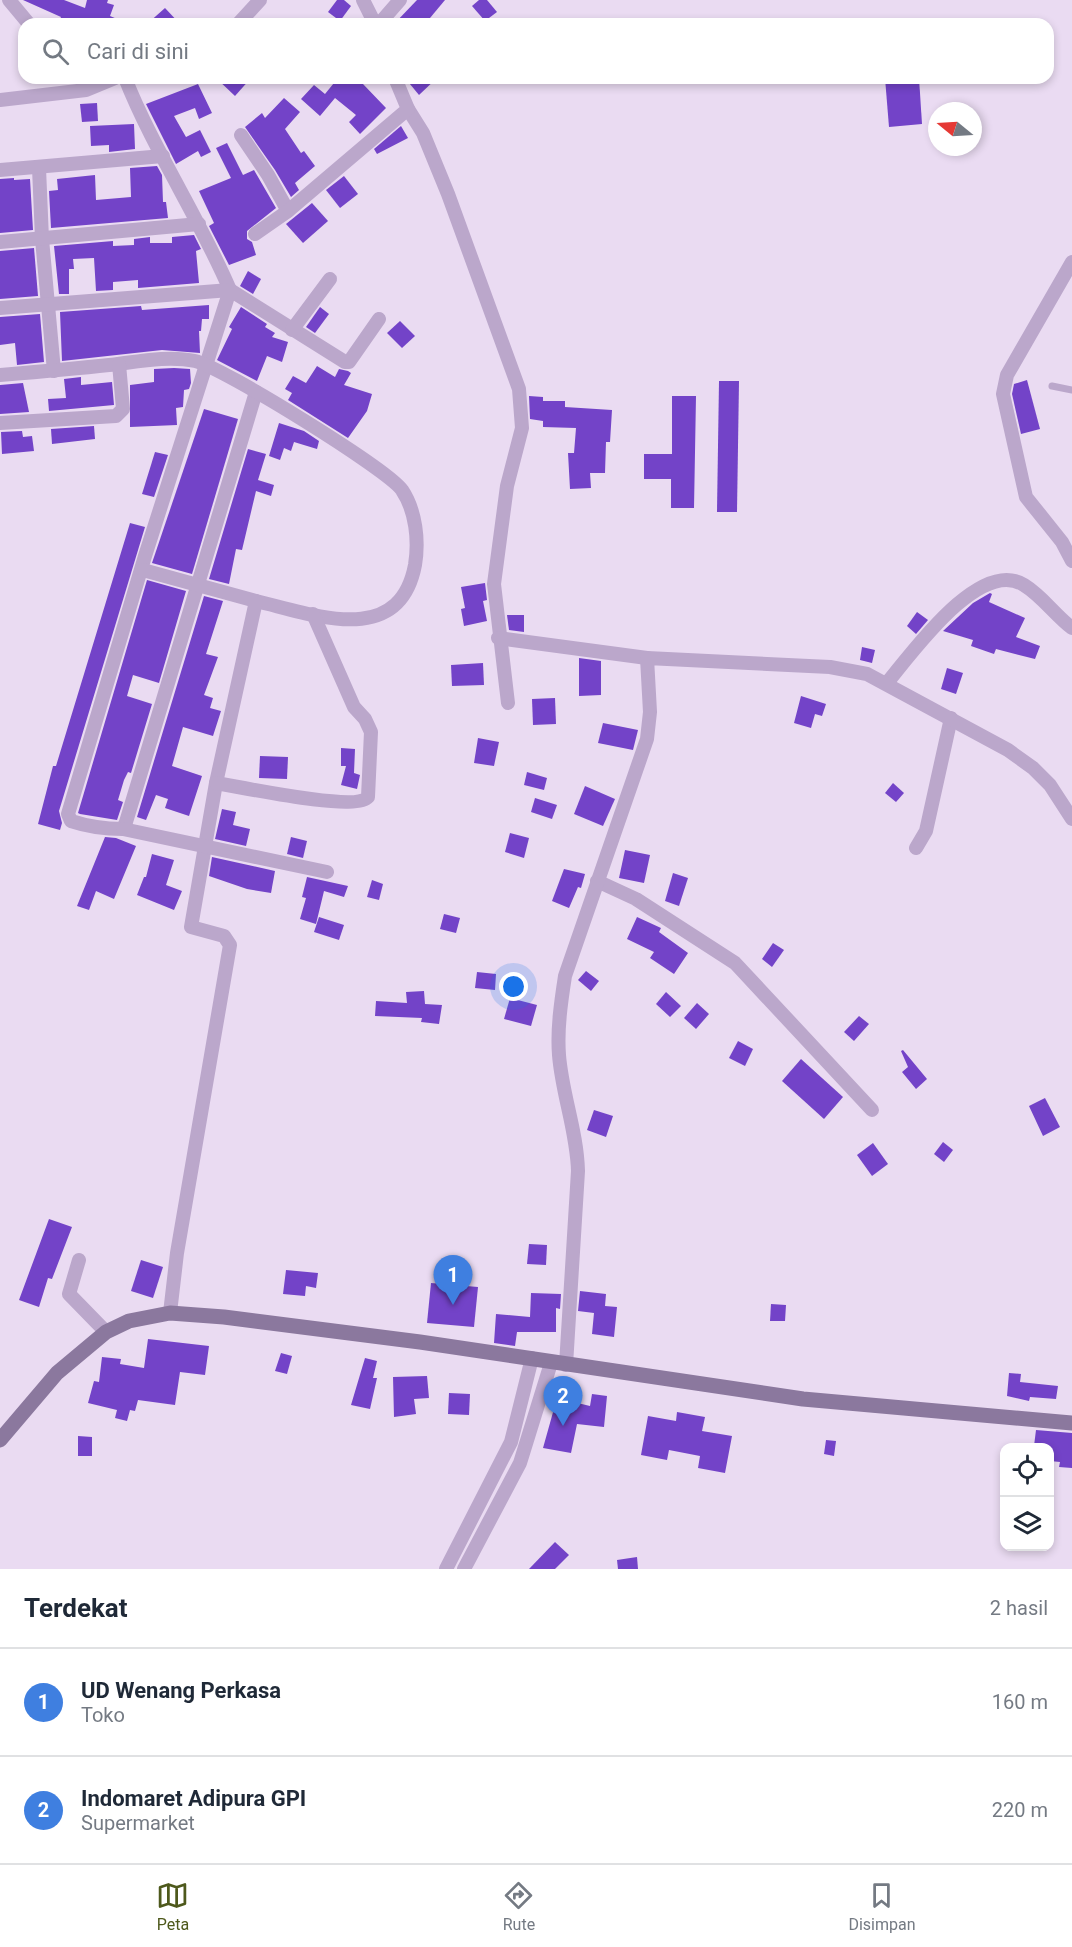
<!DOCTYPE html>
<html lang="id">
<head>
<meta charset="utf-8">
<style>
	body { margin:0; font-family:Roboto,sans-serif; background:#f6f6f7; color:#1f2937 }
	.controls { position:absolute; right:18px; bottom:18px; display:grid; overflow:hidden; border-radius:12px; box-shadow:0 3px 9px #0003 }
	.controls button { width:54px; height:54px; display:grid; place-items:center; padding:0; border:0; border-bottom:2px solid #e0e1e3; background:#fff; color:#1f2937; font:30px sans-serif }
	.compass { position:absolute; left:928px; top:102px; width:54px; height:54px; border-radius:50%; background:#fff; box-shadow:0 3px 9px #0003; rotate:288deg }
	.you { position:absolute; left:514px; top:987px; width:21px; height:21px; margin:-15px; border:4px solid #fff; border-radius:50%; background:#1a73e8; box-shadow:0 0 0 9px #1a73e833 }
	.badge { display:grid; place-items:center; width:39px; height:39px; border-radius:50%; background:#4e591c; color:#fff; font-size:20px; font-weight:700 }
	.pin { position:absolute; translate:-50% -50px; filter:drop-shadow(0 2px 3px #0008) }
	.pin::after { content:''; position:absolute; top:32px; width:21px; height:18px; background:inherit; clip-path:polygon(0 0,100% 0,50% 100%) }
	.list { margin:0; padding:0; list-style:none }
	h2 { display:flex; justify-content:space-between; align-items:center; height:78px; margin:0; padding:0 24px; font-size:26px }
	h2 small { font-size:20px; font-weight:400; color:#747a83 }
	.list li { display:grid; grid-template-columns:39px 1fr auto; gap:18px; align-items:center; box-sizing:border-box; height:108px; padding:0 24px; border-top:2px solid #e0e1e3 }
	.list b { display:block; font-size:22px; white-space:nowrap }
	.list p { margin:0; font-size:20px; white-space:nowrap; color:#747a83 }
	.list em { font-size:20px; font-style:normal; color:#747a83 }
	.icon { flex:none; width:33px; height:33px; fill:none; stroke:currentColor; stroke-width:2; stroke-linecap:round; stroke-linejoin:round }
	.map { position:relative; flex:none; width:1072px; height:1569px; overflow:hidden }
	.search { position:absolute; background:#fff; box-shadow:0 3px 9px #0003; left:18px; right:18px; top:18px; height:66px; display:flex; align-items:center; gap:15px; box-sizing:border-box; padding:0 21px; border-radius:18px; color:#747a83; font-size:22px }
	.sheet { height:294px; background:#fff }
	nav { display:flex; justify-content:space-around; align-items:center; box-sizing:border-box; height:84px; border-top:2px solid #e0e1e3; background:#fff; font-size:16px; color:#747a83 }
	nav a { display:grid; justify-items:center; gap:3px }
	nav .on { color:#4e591c }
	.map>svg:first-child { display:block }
	.building { fill:#7343c8 }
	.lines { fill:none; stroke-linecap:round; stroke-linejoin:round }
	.lane { stroke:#bba7cb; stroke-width:7 }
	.street { stroke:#bba7cb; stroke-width:14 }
	.secondary { stroke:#8b789e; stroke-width:15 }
</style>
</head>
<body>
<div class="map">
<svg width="1072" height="1569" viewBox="0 0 1072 1569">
	<rect width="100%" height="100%" fill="#eadbf2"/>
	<g class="building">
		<path d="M23,0H64L85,8L87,0H108L107,3L114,5L110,16L129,24H58L61,17Z"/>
		<path d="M337,0H344L351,6L340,21L328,12Z"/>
		<path d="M417,0H445L425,24H394Z"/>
		<path d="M479,0H487L497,12L485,21L472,6Z"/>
		<path d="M165,8L180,24H147Z"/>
		<path d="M216,78H251L235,96Z"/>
		<path d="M338,78H367L363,84L386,108L360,134L349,122L356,115L335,98L320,116L301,99L314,85L325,94Z"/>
		<path d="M405,78H437L419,95Z"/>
		<path d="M885,78H919L922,124L889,127Z"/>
		<path d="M198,84L212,113L199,119L195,108L174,116L186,137L200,130L211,152L201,157L198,151L176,164L146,104Z"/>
		<path d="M284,98L300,112L285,129L301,153L304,151L315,166L295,183L299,190L291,197L275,170L245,127L262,113L265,118Z"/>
		<path d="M97,103L98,121L82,122L80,104Z"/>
		<path d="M134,124L135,149L109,152V145L91,146L90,126Z"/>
		<path d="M401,126L408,138L377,154L374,149Z"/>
		<path d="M227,143L243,175L254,170L276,208L247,231V239L252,242L256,255L229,265L209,226L214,223L199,191L231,178L216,148Z"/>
		<path d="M157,166L162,175L163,202H166L168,218L51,228L49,191L58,190L57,179L95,175L96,200L131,197L130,168Z"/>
		<path d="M344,176L358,194L340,208L326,190Z"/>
		<path d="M14,178V180L30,179L33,230L0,233V179Z"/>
		<path d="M312,203L328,221L303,243L286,224Z"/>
		<path d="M194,235L201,249L196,251L199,283L138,288V280L113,282V290L96,291L94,258L73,259L74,269H69V294H59L54,246L113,241V246L134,245V239L150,237V243H172V237Z"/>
		<path d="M34,248L38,296L0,299V251Z"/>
		<path d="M248,271L261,279L253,294L240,286Z"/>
		<path d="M209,305V319H202L201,331H199L200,353L162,350L62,361L60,312L141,306L142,310Z"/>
		<path d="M241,307L267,324L265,327L275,333L272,337L288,342L282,362L267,356L257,381L217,360L232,329L229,327Z"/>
		<path d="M320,307L329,314L315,333L306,327Z"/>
		<path d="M40,314L44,362L17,365L15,343L0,345V317Z"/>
		<path d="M400,321L415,336L402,348L387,333Z"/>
		<path d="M317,366L335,377L339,369L348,371L351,373L344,385L372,394L367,411L348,438L288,400L292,393L285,389L293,376L306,383Z"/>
		<path d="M174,368L190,369L191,383L189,389L184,390L183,407L176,408L177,425L130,427V385L154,382V369Z"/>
		<path d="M81,377V385L112,382L114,405L49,411L48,399L66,398L64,379Z"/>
		<path d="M1027,380L1040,429L1021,434L1012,394L1014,384Z"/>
		<path d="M719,381H739L737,512H717Z"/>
		<path d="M23,383L29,412L0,414V385Z"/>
		<path d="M529,396L543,397V401H565V407L612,410L610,442H606L605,473H590L591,488L570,489L568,453H574L576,428L543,427V421L530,419Z"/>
		<path d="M672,396H696L694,508H671V479H644V454H672Z"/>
		<path d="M204,409L238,419L192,574L152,563Z"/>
		<path d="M279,423L304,431L319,441L317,449L294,442L291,451L284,448L280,460L269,456Z"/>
		<path d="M94,426L95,439L52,444L51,429Z"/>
		<path d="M22,431L23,437L32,436L34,451L2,454L1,432Z"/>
		<path d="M248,449L266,454L258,480L274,485L271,496L256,491L242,550L236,549L229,584L209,579Z"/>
		<path d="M155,452L168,455L154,497L142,494Z"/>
		<path d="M130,523L145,527L59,811L62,823L60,830L38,824L53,766H56Z"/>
		<path d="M147,580L186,591L159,683L133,675L127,696L152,704L131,773L128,772L124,780L118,800L123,802L117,820L80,814L78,813Z"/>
		<path d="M485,583L487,600L483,601L487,621L464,626L461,609L465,608L461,587Z"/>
		<path d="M990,593L992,594L989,602L1025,618L1016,637L1040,646L1035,659L996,649L994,654L971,646L973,640L943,631L973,603Z"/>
		<path d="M204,596L223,601L206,654L218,657L204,695L213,698L210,708L221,711L213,736L183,727L172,766L202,776L189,816L165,808L168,799L156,795L146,820L137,817Z"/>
		<path d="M917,612L928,620L916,634L907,626Z"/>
		<path d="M507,615H524V632L509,630Z"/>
		<path d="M862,647L875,650L872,663L860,660Z"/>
		<path d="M579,658L601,661V695L579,696Z"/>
		<path d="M483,663L484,685L452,686L451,665Z"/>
		<path d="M947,668L963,673L956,694L941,689Z"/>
		<path d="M801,696L826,704L822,716L815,714L811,728L794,723Z"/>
		<path d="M555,698L556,724L533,725L532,699Z"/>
		<path d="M603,723L638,730L633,750L598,743Z"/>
		<path d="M478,738L499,742L494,766L474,763Z"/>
		<path d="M341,748L355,749L354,773L360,775L357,789L341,785L346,766H341Z"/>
		<path d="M260,756L288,757L287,779L259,778Z"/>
		<path d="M527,772L547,778L544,790L524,785Z"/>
		<path d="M893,783L904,793L896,802L885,793Z"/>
		<path d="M585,786L615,799L603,826L574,814Z"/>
		<path d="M535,798L557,805L552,819L531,812Z"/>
		<path d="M222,809L236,812L233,825L250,829L246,846L215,839Z"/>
		<path d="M510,833L529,838L524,858L505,852Z"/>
		<path d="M105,837L116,838L136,846L114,899L96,891L89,910L77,906Z"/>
		<path d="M291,837L307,841L303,858L287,854Z"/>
		<path d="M625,850L650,855L644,883L619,878Z"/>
		<path d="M152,854L174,860L166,885L182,891L174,910L137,895L144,877H146Z"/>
		<path d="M212,857L275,871L271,893L247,889L209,876Z"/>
		<path d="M564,869L585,874L581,888L578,887L569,908L552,901Z"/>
		<path d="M673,873L688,878L679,906L665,901Z"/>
		<path d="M307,877L348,886L344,897L324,891L316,924L300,919L306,898L302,897Z"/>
		<path d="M372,880L383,884L379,900L367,897Z"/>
		<path d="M444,914L460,918L456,933L440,929Z"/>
		<path d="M319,917L344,925L339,940L314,932Z"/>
		<path d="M637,917L661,928L659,932L688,953L674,974L650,958L654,952L627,939Z"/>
		<path d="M773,943L784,950L772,967L762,959Z"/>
		<path d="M586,971L599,981L591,991L578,980Z"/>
		<path d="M477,972L496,974L495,990L475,988Z"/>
		<path d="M424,991L425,1004L442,1005L439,1024L421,1022L422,1018L375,1016L376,1001L407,1003L406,992Z"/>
		<path d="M666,992L681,1006L670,1017L656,1004Z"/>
		<path d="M510,998L537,1005L531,1026L504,1019Z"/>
		<path d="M697,1003L709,1014L696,1029L684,1018Z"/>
		<path d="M859,1016L869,1024L854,1041L844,1032Z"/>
		<path d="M738,1041L753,1049L745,1066L729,1058Z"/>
		<path d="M903,1050L927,1079L916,1089L902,1072L908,1067L901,1051Z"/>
		<path d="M801,1059L843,1097L824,1119L782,1081Z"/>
		<path d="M1045,1098L1060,1127L1043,1136L1029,1106Z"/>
		<path d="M594,1110L613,1116L606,1137L587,1130Z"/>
		<path d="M943,1142L953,1150L944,1162L934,1154Z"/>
		<path d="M873,1143L888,1164L872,1176L857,1155Z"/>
		<path d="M49,1219L72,1227L52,1279L48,1278L39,1307L19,1300Z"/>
		<path d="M529,1244L547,1245L546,1265L527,1264Z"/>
		<path d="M141,1260L163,1267L153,1298L131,1291Z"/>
		<path d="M286,1270L318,1273L316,1288L306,1286L305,1296L283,1294Z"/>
		<path d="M431,1283L478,1287L474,1327L427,1323Z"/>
		<path d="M580,1291L606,1294L605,1306L617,1307L614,1337L592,1334L594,1313L578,1311Z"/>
		<path d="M531,1293L561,1294L560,1309L556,1308V1332H517L515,1346L494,1343L496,1314L530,1317Z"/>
		<path d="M771,1304L786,1305L785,1321H770Z"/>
		<path d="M148,1339L209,1346L205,1375L180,1372L175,1405L138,1400L135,1411L130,1410L127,1421L115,1418L117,1410L88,1403L94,1381L99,1382L102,1357L121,1359L120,1364L144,1368Z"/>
		<path d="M281,1353L292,1356L287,1374L275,1371Z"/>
		<path d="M365,1358L377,1361L373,1378H377L370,1409L351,1405Z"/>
		<path d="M1009,1373L1021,1374L1020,1382L1058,1386L1056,1399L1030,1397L1029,1401L1007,1396Z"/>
		<path d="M427,1376L429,1398L414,1399L416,1414L394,1417L393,1377Z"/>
		<path d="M449,1393L470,1394L469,1415L448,1414Z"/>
		<path d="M592,1394L607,1396L604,1427L577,1424L571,1453L543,1448L557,1398L590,1406Z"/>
		<path d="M677,1412L705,1417L702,1431L732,1436L725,1473L698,1468L700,1456L669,1450L667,1460L641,1455L648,1416L676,1421Z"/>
		<path d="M1036,1430L1072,1433V1468L1059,1467L1060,1462L1050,1461V1448L1034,1446Z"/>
		<path d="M78,1436L92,1437V1456H78Z"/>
		<path d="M826,1440L836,1441L834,1456L824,1454Z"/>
		<path d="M555,1542L569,1555L555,1569H529Z"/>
		<path d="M637,1557L638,1569H618L617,1560Z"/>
	</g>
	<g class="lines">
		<path class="lane" d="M1052,386L1072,390"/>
		<g class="street">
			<path d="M9,0L29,24"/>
			<path d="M363,0L375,24"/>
			<path d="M238,24L260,0"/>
			<path d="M379,24L400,0"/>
			<path d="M125,78C154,151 199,217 230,290L145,556L68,814L71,821C89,827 104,829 123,829L126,822L256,392"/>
			<path d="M0,100L86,90L115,78"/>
			<path d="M408,109L423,133L448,194L519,389L522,428L507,486L494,584L508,703"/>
			<path d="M241,135L268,175L288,211"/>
			<path d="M39,168L42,239L54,371"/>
			<path d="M0,170L163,156"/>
			<path d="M255,234L288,211L408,109L395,78"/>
			<path d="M0,242L199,224"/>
			<path d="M1072,262L1007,375L1003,394L1026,497L1062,542L1072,561"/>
			<path d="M0,308L230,290L345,362H349L379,319"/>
			<path d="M292,330L330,279"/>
			<path d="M0,375C36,372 72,369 109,365C136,362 168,355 195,361C222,367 387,469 402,490C416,511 419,541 415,565C399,649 312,614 256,601"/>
			<path d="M0,423L116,416L123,409L119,364"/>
			<path d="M143,570L256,601L216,783L191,927L224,936L230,945L177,1253L170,1313"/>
			<path d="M498,638L647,658"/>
			<path d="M887,683C912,653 980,557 1024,585C1042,596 1055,615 1072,628"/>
			<path d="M216,783C241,787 355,812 368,797L371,732L365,719L354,707L313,614"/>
			<path d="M123,829L327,872"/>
			<path d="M916,848L926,831L951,718"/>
			<path d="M597,881L636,899L735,963L872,1110"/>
			<path d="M79,1260L69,1294L106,1332"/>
			<path d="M566,1365L578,1171C577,1131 562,1094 559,1055C557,1029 561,1002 565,976L647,739L650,712L647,658L830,667L867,674L1008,750L1033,768L1050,785L1072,819"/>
			<path d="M446,1569L511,1442L532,1358"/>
			<path d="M464,1569L520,1463L551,1363"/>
		</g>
		<path class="secondary" d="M0,1440L57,1373L106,1332L129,1321L170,1313L224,1317L420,1342L803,1399L1072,1423"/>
	</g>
</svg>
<div class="controls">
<button><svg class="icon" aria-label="locate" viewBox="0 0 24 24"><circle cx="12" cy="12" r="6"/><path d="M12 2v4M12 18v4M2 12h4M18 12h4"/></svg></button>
<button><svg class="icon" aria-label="layers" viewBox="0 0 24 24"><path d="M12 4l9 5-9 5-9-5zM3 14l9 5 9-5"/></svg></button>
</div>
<svg class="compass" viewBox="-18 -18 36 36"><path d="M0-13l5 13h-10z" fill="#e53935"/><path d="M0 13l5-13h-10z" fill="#747a83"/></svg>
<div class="you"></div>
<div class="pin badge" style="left:453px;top:1305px;background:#3f7fe0">1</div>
<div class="pin badge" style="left:563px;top:1426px;background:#3f7fe0">2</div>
<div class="search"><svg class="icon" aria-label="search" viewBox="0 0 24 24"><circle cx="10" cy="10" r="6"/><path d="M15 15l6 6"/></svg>Cari di sini</div>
</div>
<section class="sheet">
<h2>Terdekat<small>2 hasil</small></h2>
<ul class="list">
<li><span class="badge" style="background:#3f7fe0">1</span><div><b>UD Wenang Perkasa</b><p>Toko</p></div><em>160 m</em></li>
<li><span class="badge" style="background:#3f7fe0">2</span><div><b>Indomaret Adipura GPI</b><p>Supermarket</p></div><em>220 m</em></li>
</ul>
</section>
<nav>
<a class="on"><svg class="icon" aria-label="map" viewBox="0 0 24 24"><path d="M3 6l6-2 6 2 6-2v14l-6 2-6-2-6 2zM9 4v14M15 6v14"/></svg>Peta</a>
<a><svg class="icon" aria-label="directions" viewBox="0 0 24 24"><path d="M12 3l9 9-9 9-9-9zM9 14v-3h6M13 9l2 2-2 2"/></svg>Rute</a>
<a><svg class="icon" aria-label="saved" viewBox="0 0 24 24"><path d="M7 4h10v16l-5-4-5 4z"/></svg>Disimpan</a>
</nav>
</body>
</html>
